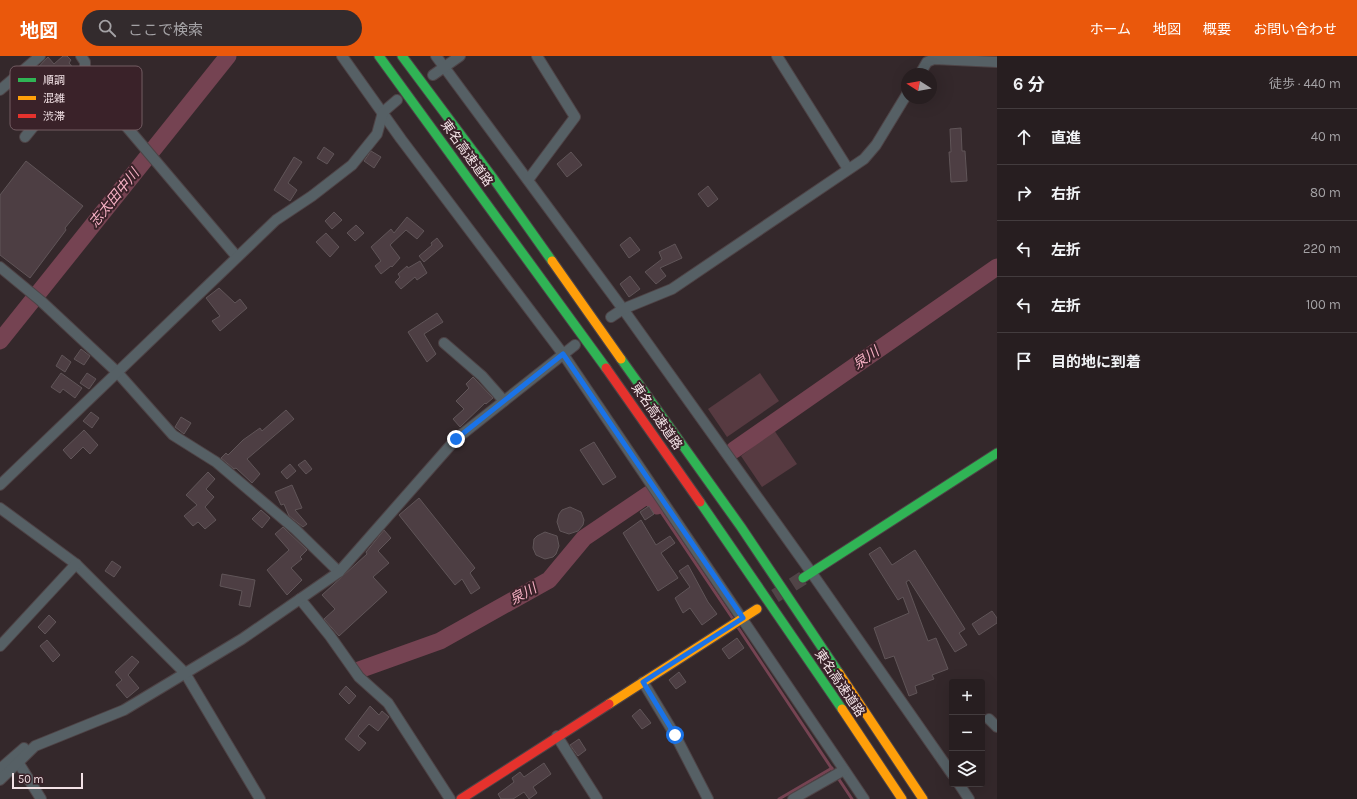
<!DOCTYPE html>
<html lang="ja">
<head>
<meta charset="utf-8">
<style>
	body { margin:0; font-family:Karla,"Noto Sans JP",sans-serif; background:#332b2d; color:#f1f3f6 }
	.controls { position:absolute; right:12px; bottom:12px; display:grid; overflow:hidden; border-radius:4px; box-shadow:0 4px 16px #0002 }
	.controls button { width:36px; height:36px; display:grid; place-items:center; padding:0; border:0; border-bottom:1px solid #433c3e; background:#271e20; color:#f1f3f6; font:20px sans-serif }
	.compass { position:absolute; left:901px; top:12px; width:36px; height:36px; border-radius:50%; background:#271e20; box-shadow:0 4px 16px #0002; rotate:281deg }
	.scale { position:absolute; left:12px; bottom:10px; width:71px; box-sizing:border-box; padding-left:4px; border:2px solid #f3e2e6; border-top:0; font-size:11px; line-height:14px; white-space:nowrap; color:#f3e2e6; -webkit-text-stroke:3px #3a2229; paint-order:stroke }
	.stop { position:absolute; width:12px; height:12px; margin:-9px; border:3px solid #1a73e8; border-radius:50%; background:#fff }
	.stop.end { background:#1a73e8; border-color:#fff; box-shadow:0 1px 4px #0008 }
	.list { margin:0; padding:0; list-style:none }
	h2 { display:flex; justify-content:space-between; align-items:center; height:52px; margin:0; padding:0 16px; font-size:17px }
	h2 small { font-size:13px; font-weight:400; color:#a4a2a5 }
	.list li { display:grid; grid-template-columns:26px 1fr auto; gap:12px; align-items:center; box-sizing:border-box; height:56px; padding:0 16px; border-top:1px solid #433c3e }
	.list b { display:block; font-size:15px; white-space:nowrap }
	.list em { font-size:13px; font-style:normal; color:#a4a2a5 }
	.icon { flex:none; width:22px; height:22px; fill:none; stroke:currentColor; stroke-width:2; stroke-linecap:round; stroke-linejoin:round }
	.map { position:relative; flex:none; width:997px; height:743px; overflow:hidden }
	header { display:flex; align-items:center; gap:24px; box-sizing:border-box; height:56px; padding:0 20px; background:#ea580c; color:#fff }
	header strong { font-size:19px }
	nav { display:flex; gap:22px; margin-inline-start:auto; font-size:14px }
	.search { width:280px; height:36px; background:#332b2d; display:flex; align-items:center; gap:10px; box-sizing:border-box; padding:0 14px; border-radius:22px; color:#a4a2a5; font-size:15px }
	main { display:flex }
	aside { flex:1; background:#271e20 }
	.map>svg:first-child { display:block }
	.green { fill:#573a41 }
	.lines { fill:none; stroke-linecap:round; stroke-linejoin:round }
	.stream { stroke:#754352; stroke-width:3 }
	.river { stroke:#754352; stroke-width:17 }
	.building { fill:#4d3e43; stroke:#605558 }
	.secondary-tunnel { stroke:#514447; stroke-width:14; stroke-dasharray:14 7; stroke-linecap:butt }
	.street-casing { stroke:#4e4346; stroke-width:12 }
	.fast-casing { stroke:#4e4346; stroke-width:11 }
	.slow-casing { stroke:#4e4346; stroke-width:11 }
	.jam-casing { stroke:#4e4346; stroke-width:11 }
	.street { stroke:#566065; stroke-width:10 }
	.fast { stroke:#30b455; stroke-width:9 }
	.slow { stroke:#ff9f0a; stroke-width:9 }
	.jam { stroke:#e5322d; stroke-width:9 }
	.route { stroke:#1a73e8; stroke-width:5 }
	.labels { text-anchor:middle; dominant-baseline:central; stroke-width:4; stroke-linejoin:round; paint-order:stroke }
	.street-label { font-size:13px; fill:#f3e2e6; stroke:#3a2229 }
	.water-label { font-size:14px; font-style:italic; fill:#f7b1c4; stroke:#3a2229 }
	.key { fill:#3a2229; stroke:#725c62; stroke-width:1 }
	.key-label { font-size:11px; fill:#f3e2e6 }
</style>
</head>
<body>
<header>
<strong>地図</strong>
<div class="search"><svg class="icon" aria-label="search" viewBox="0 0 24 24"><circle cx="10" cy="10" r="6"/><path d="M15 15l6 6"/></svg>ここで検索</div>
<nav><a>ホーム</a><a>地図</a><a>概要</a><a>お問い合わせ</a></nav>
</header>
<main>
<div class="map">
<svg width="997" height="743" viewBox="0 0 997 743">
	<rect width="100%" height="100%" fill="#34282b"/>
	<g class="green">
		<path d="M760,317L779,345L727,381L708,353Z"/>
		<path d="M774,374L797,408L762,431L741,400Z"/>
	</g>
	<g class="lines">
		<g class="stream">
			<path d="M657,450L733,563"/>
			<path d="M737,570L852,743"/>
			<path d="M779,743L832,712"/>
		</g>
		<g class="river">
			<path d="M0,285L228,0"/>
			<path d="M734,394L997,211"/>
			<path d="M359,614L440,585L549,524L584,482L649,438L657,450L661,448"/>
		</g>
	</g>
	<g class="building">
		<path d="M63,0H67L71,4L69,7L75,14L65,22L62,19L47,34L43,29L30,45L13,31L23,23L25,25L48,1L54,8Z"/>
		<path d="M961,72L962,95H965L967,125L951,126L949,96H951L950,73Z"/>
		<path d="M324,91L334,98L327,108L317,102Z"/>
		<path d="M371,95L381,101L374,112L364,105Z"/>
		<path d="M571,96L582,109L567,121L557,108Z"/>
		<path d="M294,101L302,106L288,127L297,134L290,145L274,134Z"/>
		<path d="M26,105L83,150L65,172L66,174L30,222L0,199V139Z"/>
		<path d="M708,130L718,143L708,151L698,138Z"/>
		<path d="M334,156L342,164L332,173L325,165Z"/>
		<path d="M407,161L424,175L417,183L406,174L390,189L400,202L392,211L391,210L381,218L375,210L381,205L371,191L391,173L394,177Z"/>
		<path d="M356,169L364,177L355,185L347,177Z"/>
		<path d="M326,177L339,191L330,201L316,186Z"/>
		<path d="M630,181L640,194L629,202L620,189Z"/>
		<path d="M437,182L443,190L424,206L419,200L432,189L431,187Z"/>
		<path d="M675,188L682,202L660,212L666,220L656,228L645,216L662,203L659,196Z"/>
		<path d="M420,205L427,217L417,224L415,221L401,233L395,226L400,221L398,218L407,210L408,212Z"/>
		<path d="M630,220L640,233L629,241L620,228Z"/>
		<path d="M219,232L235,247L240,243L247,252L220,275L212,265L220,260L206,242Z"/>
		<path d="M437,257L443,266L424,278L436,298L427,306L408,276Z"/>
		<path d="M81,293L90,300L84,309L74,303Z"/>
		<path d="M62,299L71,306L65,316L56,310Z"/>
		<path d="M61,317L82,332L75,342L63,333L60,337L51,331Z"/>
		<path d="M87,317L96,323L89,333L80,327Z"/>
		<path d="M473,321L493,342L486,348L485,347L460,371L453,363L464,353L456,345L469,332L466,328Z"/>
		<path d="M286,354L294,363L247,403L260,418L252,427L236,412L234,413L221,402L226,397L228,399L243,384L260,372L262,375Z"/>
		<path d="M91,356L99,362L92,372L83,365Z"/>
		<path d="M181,361L191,367L184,378L175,371Z"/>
		<path d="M84,374L98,389L90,398L83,391L71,403L63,394Z"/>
		<path d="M594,386L616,421L603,429L580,394Z"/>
		<path d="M305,404L312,413L306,418L298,409Z"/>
		<path d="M290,408L296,415L287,423L281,416Z"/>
		<path d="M208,416L215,423L206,433L214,441L205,451L216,464L205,473L198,466L193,470L184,460L197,449L186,439Z"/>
		<path d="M292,429L302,452L295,454L307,468L303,471L289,460L284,448L281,449L275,436Z"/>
		<path d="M419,442L475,512L470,517L480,532L471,538L462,523L455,529L399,459Z"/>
		<path d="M649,450L654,458L645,464L640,456Z"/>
		<path d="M570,451L581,456L584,464L583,469L578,475L569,478L560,475L557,466L559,458L562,454Z"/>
		<path d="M261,454L270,462L262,472L252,463Z"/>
		<path d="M641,464L656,489L670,480L675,487L661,497L678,522L658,535L623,477Z"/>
		<path d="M283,471L307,494L300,501L302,503L291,512L302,524L287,539L267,514L289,494L275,478Z"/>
		<path d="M384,474L391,482L378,495L389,507L373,521L387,536L339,580L324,563L335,553L322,539L367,498L366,496Z"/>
		<path d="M545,476L557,480L559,490L556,498L553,501L545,503L536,499L533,492L534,483L537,480Z"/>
		<path d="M880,491L892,509L915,494L965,573L959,577L967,589L955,596L909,524L906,526L928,585L936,582L948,613L932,619L934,623L915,630L917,637L909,640L894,600L885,603L874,572L909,557L903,541L898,544L869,498Z"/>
		<path d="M112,505L121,511L114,521L105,515Z"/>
		<path d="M688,509L708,546L717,558L702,569L690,552L683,557L675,542L690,531L679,515Z"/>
		<path d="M222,518L255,524L250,551L239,549L242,535L220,530Z"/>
		<path d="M992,555L997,562V567L979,579L972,568Z"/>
		<path d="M49,559L56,566L45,578L38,571Z"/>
		<path d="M737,582L744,592L729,603L722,593Z"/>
		<path d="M47,584L60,599L53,606L40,590Z"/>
		<path d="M132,600L139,606L128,619L139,632L127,642L116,629L122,624L115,616Z"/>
		<path d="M679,616L686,626L676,633L669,624Z"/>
		<path d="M346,630L356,640L349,648L339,638Z"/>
		<path d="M370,650L379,659L382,655L389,661L378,675L369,668L358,680L366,687L359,695L345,683Z"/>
		<path d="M640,653L651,667L642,673L632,660Z"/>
		<path d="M579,683L586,694L578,700L570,689Z"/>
		<path d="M544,707L551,718L533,731L537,737L529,743L524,736L513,743H501L498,738L514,726L512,722L520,716L524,721Z"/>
	</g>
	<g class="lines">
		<path class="secondary-tunnel" d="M775,540L803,522"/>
		<defs>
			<g id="street">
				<path d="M342,0L401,83L563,298L864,743"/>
				<path d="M436,0L623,253L811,516L952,718"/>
				<path d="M777,0L848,113"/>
				<path d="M85,13L87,24L237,201"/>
				<path d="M920,18L927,6L934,3L997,6"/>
				<path d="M433,19L460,0"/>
				<path d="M0,34L40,0"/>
				<path d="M25,81L68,28L85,13V6L81,0"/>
				<path d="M528,124L575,61L537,0"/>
				<path d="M0,211L41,245L117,316L173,379L216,406L295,473L339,516"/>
				<path d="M611,261L623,253L672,233L864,103L876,89L907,38"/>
				<path d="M444,287L482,320L504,345"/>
				<path d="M0,429L276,164L312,140L352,109L377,78L383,56L397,44"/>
				<path d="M0,452L76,508L185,617L260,743"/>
				<path d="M300,543L330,580L359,621L388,647L450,743"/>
				<path d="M0,590L76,508"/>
				<path d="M643,626L675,679L708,743"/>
				<path d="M989,663L997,671"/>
				<path d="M557,680L597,743"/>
				<path d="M18,706L41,743"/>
				<path d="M0,713L24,692"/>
				<path d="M0,724L35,690L124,654L242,583L339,516L456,383L575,289"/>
				<path d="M959,728L969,743"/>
				<path d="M793,743L844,714"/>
			</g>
			<g id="fast">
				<path d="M379,0L606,312"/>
				<path d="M402,0L493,122L552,205"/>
				<path d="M621,303L741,471L839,617"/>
				<path d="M700,446L842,653"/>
				<path d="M803,522L997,397"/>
			</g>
			<g id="slow">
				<path d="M552,205L621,303"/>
				<path d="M839,617L923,743"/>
				<path d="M609,648L757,553"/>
				<path d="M842,653L902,743"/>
			</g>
			<g id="jam">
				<path d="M606,312L700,446"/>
				<path d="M461,743L609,648"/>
			</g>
		</defs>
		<use href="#street" class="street-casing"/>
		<use href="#fast" class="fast-casing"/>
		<use href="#slow" class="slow-casing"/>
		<use href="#jam" class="jam-casing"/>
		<use href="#street" class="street"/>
		<use href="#fast" class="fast"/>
		<use href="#slow" class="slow"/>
		<use href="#jam" class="jam"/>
	</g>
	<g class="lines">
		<path class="route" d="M456,383L563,298L743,562L643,626L675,679"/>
	</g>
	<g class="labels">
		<g class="street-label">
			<text transform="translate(467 97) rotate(54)">東名高速道路</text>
			<text transform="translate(657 360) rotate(55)">東名高速道路</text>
			<text transform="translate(840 627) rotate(56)">東名高速道路</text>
		</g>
		<g class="water-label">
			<text transform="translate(114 142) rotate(-51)">志太田中川</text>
			<text transform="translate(866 302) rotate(-35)">泉川</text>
			<text transform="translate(523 538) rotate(-29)">泉川</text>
		</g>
	</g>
	<rect x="10" y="10" width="132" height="64" rx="6" class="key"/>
	<rect x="18" y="22" width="18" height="4" fill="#30b455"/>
	<rect x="18" y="40" width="18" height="4" fill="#ff9f0a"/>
	<rect x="18" y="58" width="18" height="4" fill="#e5322d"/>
	<g class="key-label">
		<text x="43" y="28">順調</text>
		<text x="43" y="46">混雑</text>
		<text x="43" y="64">渋滞</text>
	</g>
</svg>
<div class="controls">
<button>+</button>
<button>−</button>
<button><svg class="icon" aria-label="layers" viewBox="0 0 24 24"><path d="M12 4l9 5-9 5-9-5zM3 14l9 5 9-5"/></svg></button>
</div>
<svg class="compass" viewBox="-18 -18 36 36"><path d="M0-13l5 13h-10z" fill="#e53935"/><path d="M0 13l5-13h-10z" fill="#a4a2a5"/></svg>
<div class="scale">50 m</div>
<div class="stop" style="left:675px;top:679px"></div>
<div class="stop end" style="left:456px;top:383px"></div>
</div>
<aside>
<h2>6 分<small>徒歩 · 440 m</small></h2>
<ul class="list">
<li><svg class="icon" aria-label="ahead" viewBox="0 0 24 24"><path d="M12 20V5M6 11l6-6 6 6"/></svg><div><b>直進</b></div><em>40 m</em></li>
<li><svg class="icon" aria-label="right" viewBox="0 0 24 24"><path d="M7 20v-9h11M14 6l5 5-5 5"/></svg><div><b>右折</b></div><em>80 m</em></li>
<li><svg class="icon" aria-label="left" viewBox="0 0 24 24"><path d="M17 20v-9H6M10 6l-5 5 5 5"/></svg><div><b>左折</b></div><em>220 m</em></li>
<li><svg class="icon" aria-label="left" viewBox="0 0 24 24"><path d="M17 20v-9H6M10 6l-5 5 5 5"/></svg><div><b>左折</b></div><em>100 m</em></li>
<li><svg class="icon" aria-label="arrive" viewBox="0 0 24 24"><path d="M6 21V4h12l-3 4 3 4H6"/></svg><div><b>目的地に到着</b></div></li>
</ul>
</aside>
</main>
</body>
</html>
